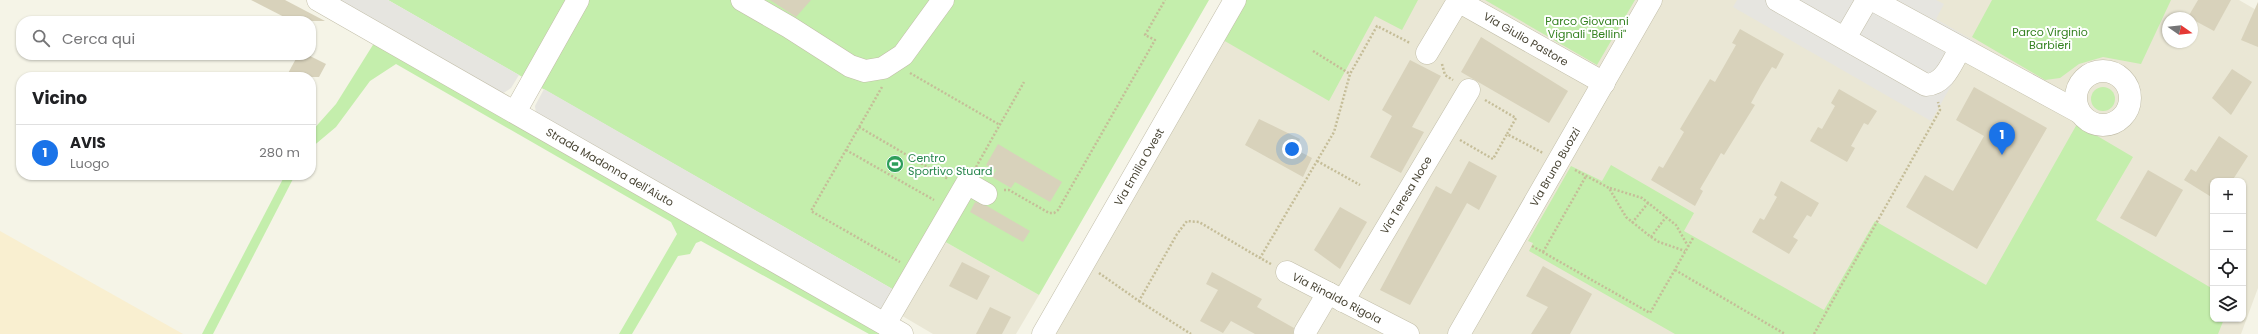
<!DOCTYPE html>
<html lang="it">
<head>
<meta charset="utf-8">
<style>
	body { margin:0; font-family:Poppins,sans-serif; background:#f6f6f6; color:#202124 }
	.controls { position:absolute; right:12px; bottom:12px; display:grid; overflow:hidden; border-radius:8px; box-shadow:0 1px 3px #0004 }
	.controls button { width:36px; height:36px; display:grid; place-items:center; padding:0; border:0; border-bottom:1px solid #e0e0e0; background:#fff; color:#202124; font:20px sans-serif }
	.compass { position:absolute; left:2162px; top:12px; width:36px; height:36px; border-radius:50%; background:#fff; box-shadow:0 1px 3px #0004; rotate:104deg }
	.you { position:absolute; left:1292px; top:149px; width:14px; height:14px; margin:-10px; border:3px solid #fff; border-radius:50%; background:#1a73e8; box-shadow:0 0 0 6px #1a73e833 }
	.badge { display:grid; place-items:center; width:26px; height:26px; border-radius:50%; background:#1a73e8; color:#fff; font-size:13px; font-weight:700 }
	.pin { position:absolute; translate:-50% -33px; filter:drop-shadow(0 1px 2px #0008) }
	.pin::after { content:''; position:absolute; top:21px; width:14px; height:12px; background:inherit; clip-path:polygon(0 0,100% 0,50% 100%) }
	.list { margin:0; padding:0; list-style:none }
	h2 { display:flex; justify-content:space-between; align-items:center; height:52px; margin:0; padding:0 16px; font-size:17px }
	h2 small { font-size:13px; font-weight:400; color:#757577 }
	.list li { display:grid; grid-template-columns:26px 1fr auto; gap:12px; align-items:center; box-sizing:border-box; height:56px; padding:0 16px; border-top:1px solid #e0e0e0 }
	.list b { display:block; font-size:15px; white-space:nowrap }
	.list p { margin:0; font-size:13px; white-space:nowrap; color:#757577 }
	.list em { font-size:13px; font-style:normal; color:#757577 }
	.icon { flex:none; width:22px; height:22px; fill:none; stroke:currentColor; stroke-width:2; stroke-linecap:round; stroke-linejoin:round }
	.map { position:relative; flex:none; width:2258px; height:334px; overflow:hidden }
	.search { position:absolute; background:#fff; box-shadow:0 1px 3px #0004; left:16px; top:16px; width:300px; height:44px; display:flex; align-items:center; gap:10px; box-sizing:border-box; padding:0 14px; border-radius:16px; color:#757577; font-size:15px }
	.panel { position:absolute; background:#fff; box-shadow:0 1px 3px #0004; left:16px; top:72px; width:300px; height:108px; border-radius:16px }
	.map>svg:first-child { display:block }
	.residential { fill:#eae7d5; fill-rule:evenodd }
	.commercial { fill:#f9efd0 }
	.green { fill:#c4eeac }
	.parking { fill:#e6e5e0 }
	.building { fill:#d8d2bb }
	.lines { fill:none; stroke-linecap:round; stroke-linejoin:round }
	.minor-casing { stroke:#c2bea9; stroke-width:23 }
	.path { stroke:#c5bd98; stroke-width:2.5; stroke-dasharray:2 2; stroke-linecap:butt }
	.minor { stroke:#fff; stroke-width:22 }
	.labels { text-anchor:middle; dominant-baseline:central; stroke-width:4; stroke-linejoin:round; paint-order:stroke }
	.park-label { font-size:11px; fill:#358221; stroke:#fff }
	.street-label { font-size:11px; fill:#494535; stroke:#fff }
	.leisure-label { font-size:11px; fill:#27864d; stroke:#fff; text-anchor:start }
</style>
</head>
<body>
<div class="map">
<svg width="2258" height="334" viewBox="0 0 2258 334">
	<rect width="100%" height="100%" fill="#f5f4e7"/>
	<g class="residential">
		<path d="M1242,0H2239L2258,11V288L2241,334H1050ZM2168,18H2192V42H2168ZM2213,181H2243V319H2213Z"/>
		<path d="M942,240L1039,295L1016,334H933L899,314Z"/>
	</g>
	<path class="commercial" d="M0,231L183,334H0Z"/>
	<g class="green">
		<path d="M388,0H1209L1039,295L942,240L908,298Z"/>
		<path d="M1246,0H1418L1402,30L1375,16L1329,101L1223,40Z"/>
		<path d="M1485,0H1635L1597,65Z"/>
		<path d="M1992,0H2171L2141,64L2103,57L2079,64L2060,78L2045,80L1972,37Z"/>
		<path d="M376,40L888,334H869L701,241L696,243L690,254L678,256L632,334H619L677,234L671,222L396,64L370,81L336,127L311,148V132L336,104Z"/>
		<circle cx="2103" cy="99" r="12"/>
		<path d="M2077,124L2133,157L2096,220L2213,289V319H2224L2218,334H1675L1529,251L1533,243L1528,241L1571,166L1602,181L1611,165L1694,213L1684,231L1824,310L1875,221L1986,285Z"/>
		<path d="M285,175H295L213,334H202Z"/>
	</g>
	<g class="parking">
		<path d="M330,0H388L519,75L511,88L502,94Z"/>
		<path d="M1737,0H1936L1944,4L1936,19L1976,42L1931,121L1733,7Z"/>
		<path d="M544,89L896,291L882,315L536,114L535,106Z"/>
	</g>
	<g class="building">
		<path d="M251,0H285L325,21H292Z"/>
		<path d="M770,0H811L796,17Z"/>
		<path d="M2198,0H2231L2214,31L2188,17Z"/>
		<path d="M2258,2V47L2241,40Z"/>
		<path d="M1740,29L1784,54L1776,69L1772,67L1761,85L1751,103L1755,105L1724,155L1721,153L1710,172L1700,189L1703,191L1695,206L1651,180L1659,166L1663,168L1684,132L1680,129L1710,79L1715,82L1736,45L1732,43Z"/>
		<path d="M1481,37L1568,91L1549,123L1461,72Z"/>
		<path d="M298,55H308L326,64L319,77H286Z"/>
		<path d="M1410,60L1441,76L1412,127L1424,132L1401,173L1370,157L1392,116L1382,110Z"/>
		<path d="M2232,69L2252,82L2231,115L2212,98Z"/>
		<path d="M1974,87L2047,128L1977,249L1906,207L1925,175L1953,191L1984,136L1956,120Z"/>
		<path d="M1839,89L1877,111L1868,125L1864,123L1851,146L1855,148L1847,162L1810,141L1818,127L1822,129L1835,106L1831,103Z"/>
		<path d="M1259,119L1300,139L1295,149L1312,158L1303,177L1245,145Z"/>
		<path d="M2219,136L2248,156L2232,181H2213V198L2184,180L2191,169L2196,172Z"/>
		<path d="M998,144L1062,182L1050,202L1015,182L1011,188L992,177L996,170L986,165Z"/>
		<path d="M1469,161L1497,176L1479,210L1467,203L1410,305L1380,290L1436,186L1451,194Z"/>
		<path d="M2148,170L2183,190L2156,237L2120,218Z"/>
		<path d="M1781,181L1819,203L1811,217L1807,215L1793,237L1798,240L1789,254L1752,232L1760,218L1764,220L1777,197L1774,195Z"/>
		<path d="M975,202L987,206L1030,231L1023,242L970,212Z"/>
		<path d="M1340,207L1367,222L1340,269L1314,250Z"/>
		<path d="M962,262L990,276L977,300L949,286Z"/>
		<path d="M1543,266L1592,294L1570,334H1531L1548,307L1526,296Z"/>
		<path d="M1212,272L1262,299L1257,307L1294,328L1293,334H1255L1231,321L1223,333L1200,321L1218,290L1206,284Z"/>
		<path d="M990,307L1011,317L1002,334H976Z"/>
	</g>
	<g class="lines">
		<defs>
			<g id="minor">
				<path d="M318,0L902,334"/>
				<path d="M742,0L789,27L850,66L865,71L883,68L903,55L943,0"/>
				<path d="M1777,0L1926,85C1945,84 1951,64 1960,49"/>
				<path d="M1873,0L2079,112"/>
				<path d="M1845,38L1867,0"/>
				<path d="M1427,53L1458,1L1604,83"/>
				<circle cx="2103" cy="98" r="27"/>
				<path d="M515,112L578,0"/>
				<path d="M1287,272L1408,334"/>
				<path d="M1343,301L1469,90"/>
				<path d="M885,324L967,183L986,194"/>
				<path d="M1305,332L1328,293"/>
				<path d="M1043,334L1235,0"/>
				<path d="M1459,334L1651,0"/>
			</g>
		</defs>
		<use href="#minor" class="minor-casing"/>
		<g class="path">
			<path d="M1313,51L1350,74"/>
			<path d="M1442,64L1445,75L1453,80"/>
			<path d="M910,73L1000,125"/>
			<path d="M882,87L811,211L900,262"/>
			<path d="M1485,100L1516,118L1507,134L1543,153"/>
			<path d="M859,127L948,179"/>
			<path d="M1460,140L1493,159L1507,134"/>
			<path d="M846,150L934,200"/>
			<path d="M1317,161L1360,185"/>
			<path d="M976,167L1024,82"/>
			<path d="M1575,170L1609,188L1626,217L1651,237L1659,242L1685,251"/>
			<path d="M1610,188L1642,198L1676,225L1688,246"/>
			<path d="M1004,190H1009L1049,213H1054L1058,210L1155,40L1145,35L1165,0"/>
			<path d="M1632,223L1648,203"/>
			<path d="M1651,237L1666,217"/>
			<path d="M1532,246L1650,313L1693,238"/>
			<path d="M1543,252L1586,176"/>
			<path d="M1271,264L1260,258L1334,132L1350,74L1377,26L1410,43"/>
			<path d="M1675,270L1785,334"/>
			<path d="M1099,273L1139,301L1177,234L1187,221L1199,222L1260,258"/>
			<path d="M1139,301L1191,334"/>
			<path d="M1814,334L1940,110L1938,102"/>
		</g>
		<use href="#minor" class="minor"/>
	</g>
	<defs>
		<symbol id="stadium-disc" viewBox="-11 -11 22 22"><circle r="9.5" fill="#2e9e5b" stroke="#fff"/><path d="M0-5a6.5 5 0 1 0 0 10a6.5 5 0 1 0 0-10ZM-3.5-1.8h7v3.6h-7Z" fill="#fff"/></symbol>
	</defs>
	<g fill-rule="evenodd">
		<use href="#stadium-disc" x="885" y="154" width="20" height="20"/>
	</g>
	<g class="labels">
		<g class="park-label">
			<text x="1587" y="21">Parco Giovanni<tspan x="1587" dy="13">Vignali "Bellini"</tspan></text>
			<text x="2050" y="32">Parco Virginio<tspan x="2050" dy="13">Barbieri</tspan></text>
		</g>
		<g class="street-label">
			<text transform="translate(1526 39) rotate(30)">Via Giulio Pastore</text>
			<text transform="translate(610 167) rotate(30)">Strada Madonna dell'Aiuto</text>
			<text transform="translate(1139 167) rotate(-60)">Via Emilia Ovest</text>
			<text transform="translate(1555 167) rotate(-60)">Via Bruno Buozzi</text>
			<text transform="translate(1406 195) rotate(-59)">Via Teresa Noce</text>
			<text transform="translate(1337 298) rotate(27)">Via Rinaldo Rigola</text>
		</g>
		<g class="leisure-label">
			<text x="908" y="158">Centro<tspan x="908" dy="13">Sportivo Stuard</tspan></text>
		</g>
	</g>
</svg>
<div class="controls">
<button>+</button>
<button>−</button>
<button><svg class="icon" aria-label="locate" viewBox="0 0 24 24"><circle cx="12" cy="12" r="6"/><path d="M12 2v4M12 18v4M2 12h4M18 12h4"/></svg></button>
<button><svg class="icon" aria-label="layers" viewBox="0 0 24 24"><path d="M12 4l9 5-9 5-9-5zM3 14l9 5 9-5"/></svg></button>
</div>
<svg class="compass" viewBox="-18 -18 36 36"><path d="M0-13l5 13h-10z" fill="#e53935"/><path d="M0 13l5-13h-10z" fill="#757577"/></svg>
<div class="you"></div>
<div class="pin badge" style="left:2002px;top:155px">1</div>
<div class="search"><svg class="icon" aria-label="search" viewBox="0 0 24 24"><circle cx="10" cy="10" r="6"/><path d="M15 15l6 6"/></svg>Cerca qui</div>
<section class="panel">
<h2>Vicino<small></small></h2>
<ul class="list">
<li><span class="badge">1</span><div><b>AVIS</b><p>Luogo</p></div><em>280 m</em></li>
</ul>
</section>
</div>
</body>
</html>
